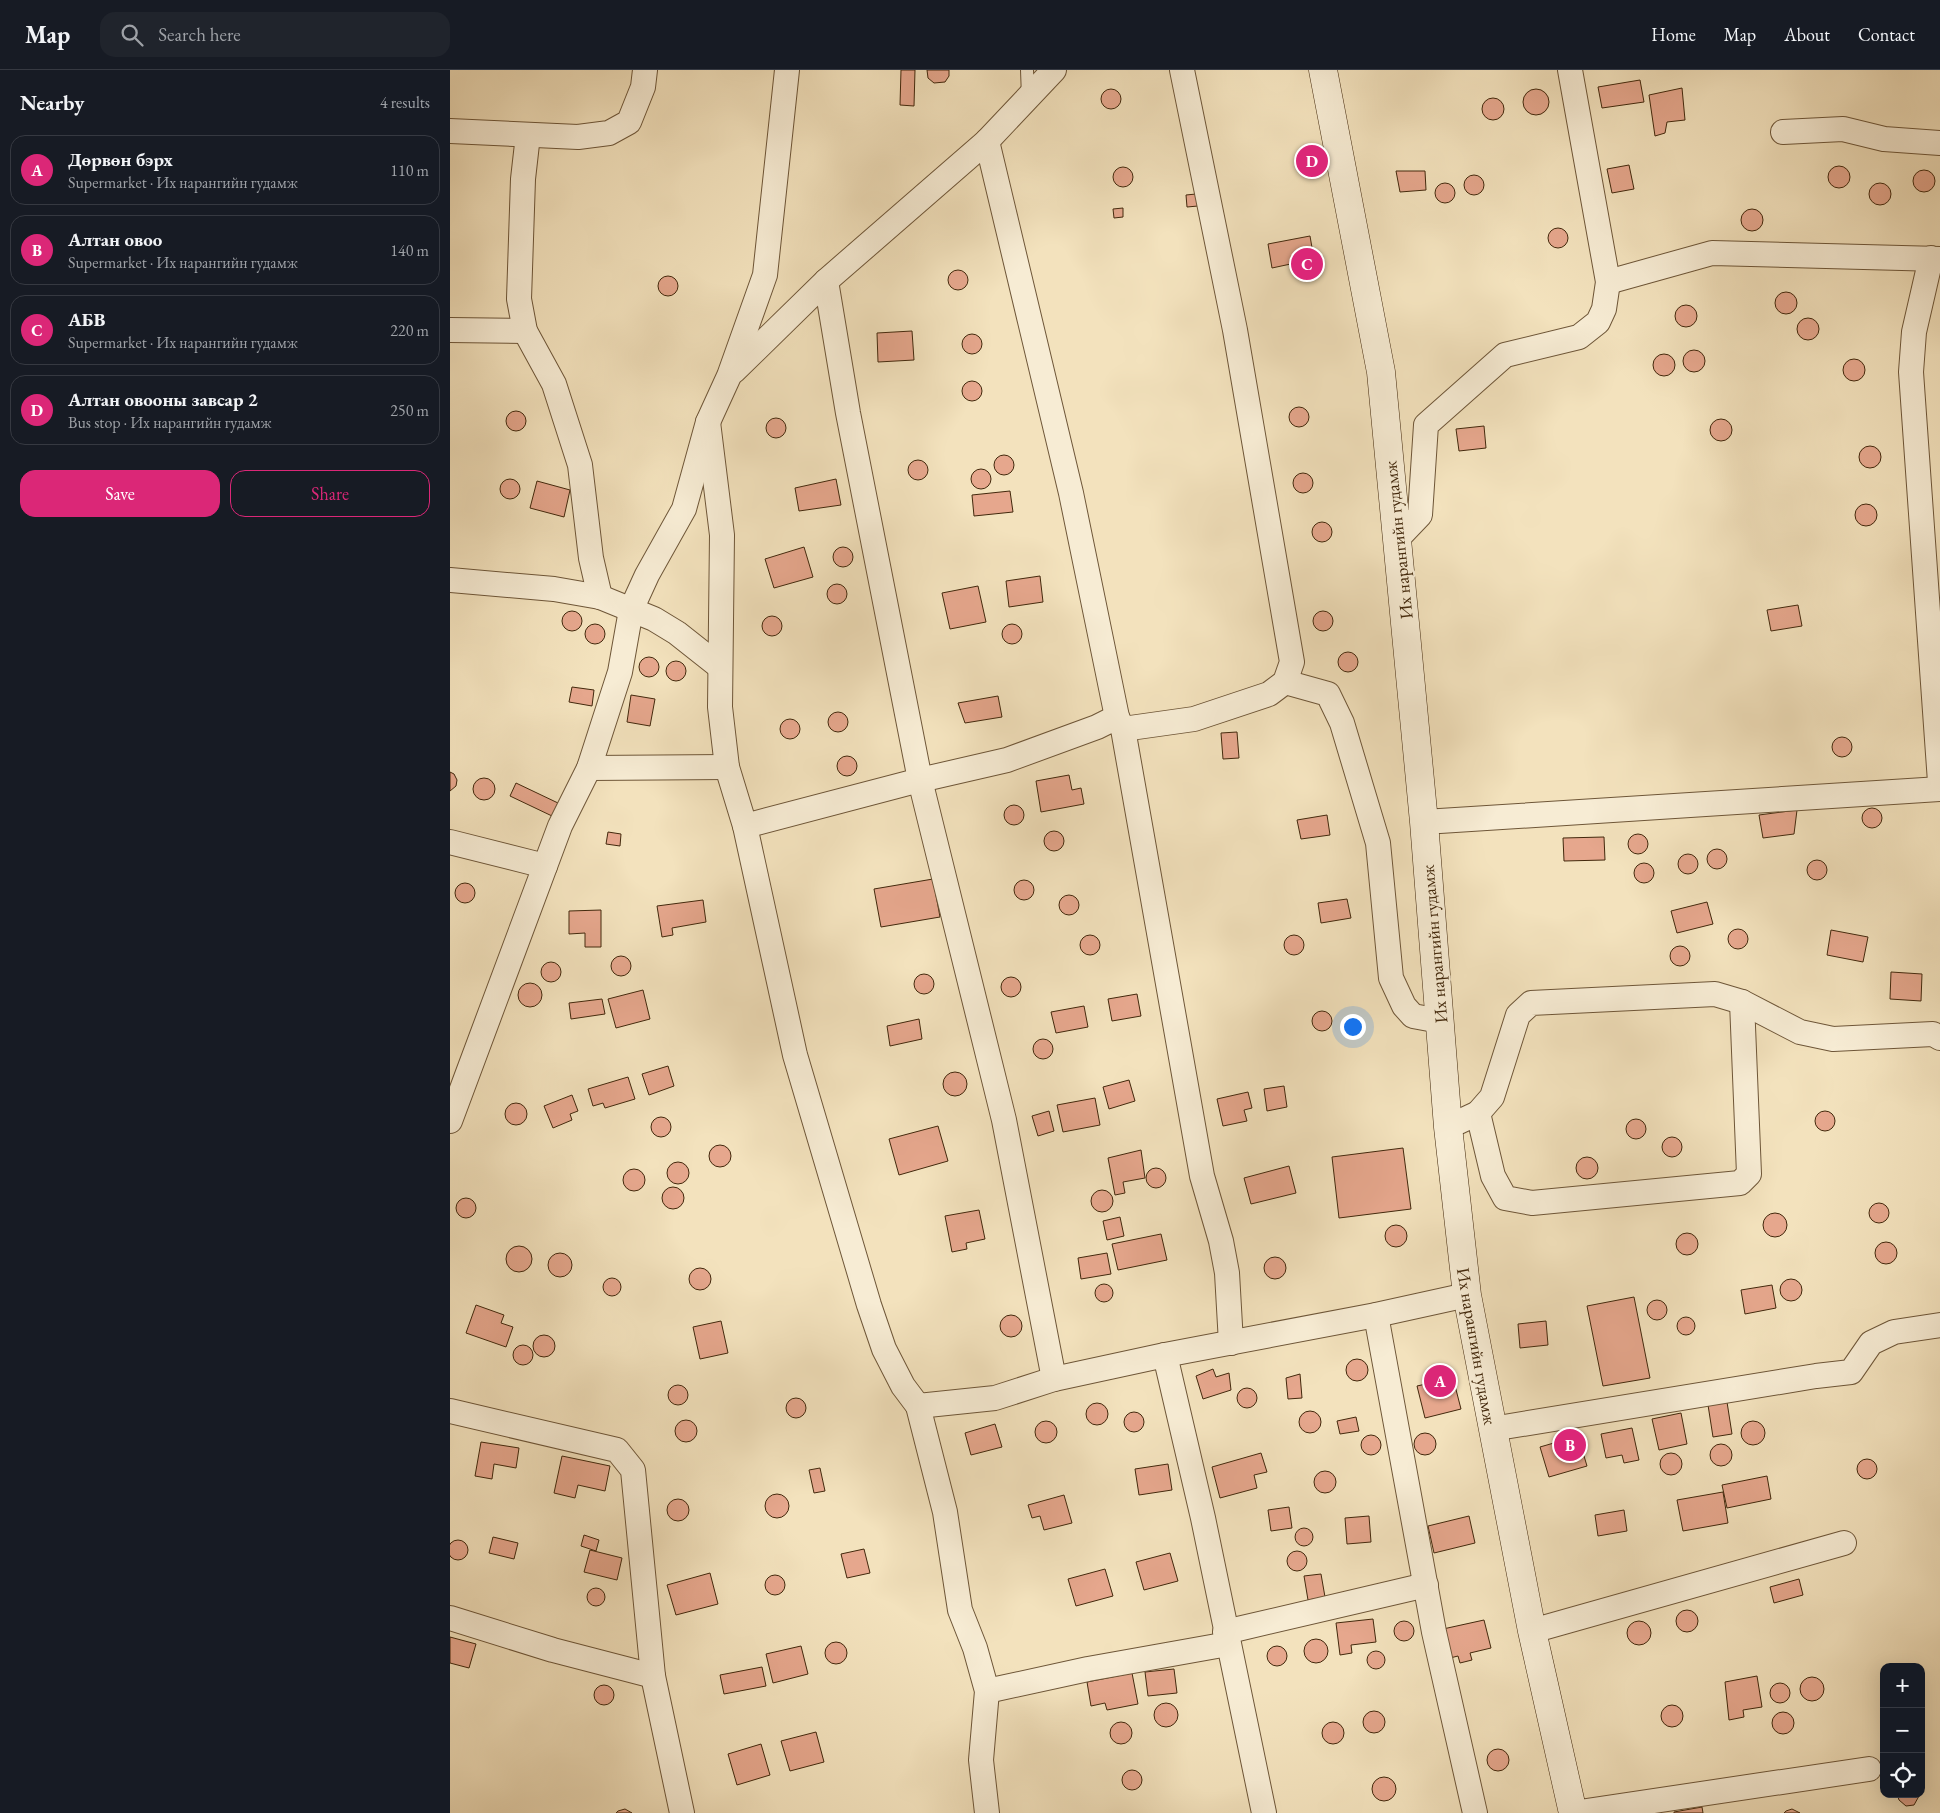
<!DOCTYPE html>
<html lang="en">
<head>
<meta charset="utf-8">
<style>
	body { margin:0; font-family:"EB Garamond",serif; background:#20242c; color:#f1f3f6 }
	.controls { position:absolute; right:15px; bottom:15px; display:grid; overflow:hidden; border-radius:10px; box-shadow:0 5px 20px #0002 }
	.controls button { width:45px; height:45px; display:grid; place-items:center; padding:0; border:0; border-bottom:1px solid #363941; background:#171b24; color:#f1f3f6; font:25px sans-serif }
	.you { position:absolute; left:902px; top:956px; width:18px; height:18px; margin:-12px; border:4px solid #fff; border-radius:50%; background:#1a73e8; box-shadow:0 0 0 8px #1a73e833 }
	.badge { display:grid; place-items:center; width:32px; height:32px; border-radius:50%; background:#db2777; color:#fff; font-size:16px; font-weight:700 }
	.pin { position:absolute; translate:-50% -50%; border:2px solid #fff; box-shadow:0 1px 5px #0006 }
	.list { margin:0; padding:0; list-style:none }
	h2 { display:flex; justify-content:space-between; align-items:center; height:65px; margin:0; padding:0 20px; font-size:21px }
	h2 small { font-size:16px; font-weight:400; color:#9ea1a6 }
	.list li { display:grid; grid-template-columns:32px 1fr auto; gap:15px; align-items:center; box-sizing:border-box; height:70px; margin:0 10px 10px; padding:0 10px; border:1px solid #363941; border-radius:15px }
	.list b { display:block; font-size:19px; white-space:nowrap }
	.list p { margin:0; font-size:16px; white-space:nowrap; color:#9ea1a6 }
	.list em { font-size:16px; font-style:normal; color:#9ea1a6 }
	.actions { display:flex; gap:10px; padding:15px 20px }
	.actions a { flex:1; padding:11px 0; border:1px solid #db2777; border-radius:15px; text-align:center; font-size:18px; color:#db2777 }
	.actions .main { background:#db2777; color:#fff }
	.icon { flex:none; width:28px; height:28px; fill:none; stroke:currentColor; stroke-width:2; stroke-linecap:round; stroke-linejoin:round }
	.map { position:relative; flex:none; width:1490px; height:1743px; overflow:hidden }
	header { display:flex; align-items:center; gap:30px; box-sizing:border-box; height:70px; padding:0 25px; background:#171b24; border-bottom:1px solid #363941 }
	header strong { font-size:24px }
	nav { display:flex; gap:28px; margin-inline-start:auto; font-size:18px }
	.search { width:350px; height:45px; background:#20242c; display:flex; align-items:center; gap:12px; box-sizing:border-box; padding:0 18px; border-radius:15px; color:#9ea1a6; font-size:19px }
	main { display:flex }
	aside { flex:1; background:#171b24 }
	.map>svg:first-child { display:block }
	.building { fill:#e6a78d; stroke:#42280c }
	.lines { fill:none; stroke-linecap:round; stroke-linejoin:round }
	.service-casing { stroke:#6e5638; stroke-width:14 }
	.minor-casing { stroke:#6e5638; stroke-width:26 }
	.secondary-casing { stroke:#42280c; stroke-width:29 }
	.service { stroke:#f7ecd4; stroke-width:12 }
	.minor { stroke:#f7ecd4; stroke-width:24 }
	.secondary { stroke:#f7ecd4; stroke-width:28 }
	.labels { text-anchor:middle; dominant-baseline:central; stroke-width:4; stroke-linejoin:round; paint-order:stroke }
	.street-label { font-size:18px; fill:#42280c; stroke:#f7ecd4 }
</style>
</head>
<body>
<header>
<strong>Map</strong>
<div class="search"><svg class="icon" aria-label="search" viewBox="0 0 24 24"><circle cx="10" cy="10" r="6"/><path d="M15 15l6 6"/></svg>Search here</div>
<nav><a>Home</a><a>Map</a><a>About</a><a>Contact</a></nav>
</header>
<main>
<aside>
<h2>Nearby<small>4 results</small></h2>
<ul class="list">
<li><span class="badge">A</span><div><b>Дөрвөн бэрх</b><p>Supermarket · Их нарангийн гудамж</p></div><em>110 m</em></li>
<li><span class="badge">B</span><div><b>Алтан овоо</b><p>Supermarket · Их нарангийн гудамж</p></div><em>140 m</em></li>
<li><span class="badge">C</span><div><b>АБВ</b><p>Supermarket · Их нарангийн гудамж</p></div><em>220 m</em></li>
<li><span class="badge">D</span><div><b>Алтан овооны завсар 2</b><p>Bus stop · Их нарангийн гудамж</p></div><em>250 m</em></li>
</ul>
<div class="actions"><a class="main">Save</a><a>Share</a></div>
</aside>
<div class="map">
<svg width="1490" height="1743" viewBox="0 0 1490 1743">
	<rect width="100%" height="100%" fill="#f3e2bd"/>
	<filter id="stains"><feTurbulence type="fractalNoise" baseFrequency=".004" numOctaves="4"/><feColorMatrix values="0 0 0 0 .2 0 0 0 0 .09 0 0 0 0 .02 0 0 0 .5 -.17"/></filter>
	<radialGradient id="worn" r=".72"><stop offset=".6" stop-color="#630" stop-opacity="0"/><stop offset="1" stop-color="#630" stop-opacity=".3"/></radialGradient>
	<g class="building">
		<path d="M451,0H465L464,36L450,35Z"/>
		<path d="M477,0H499V6L495,12L484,13L478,8Z"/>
		<path d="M1190,10L1194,32L1152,38L1148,17Z"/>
		<path d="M1232,18L1235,50L1217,52L1215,63L1205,66L1199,25Z"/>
		<circle cx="1086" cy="32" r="13"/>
		<circle cx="661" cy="29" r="10"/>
		<circle cx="1043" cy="39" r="11"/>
		<path d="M1179,95L1184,119L1162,123L1157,99Z"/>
		<circle cx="1389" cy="107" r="11"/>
		<circle cx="673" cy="107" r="10"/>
		<circle cx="1474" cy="111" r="11"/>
		<path d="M946,101H975L976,120L950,122Z"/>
		<circle cx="1024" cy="115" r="10"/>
		<circle cx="995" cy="123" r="10"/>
		<circle cx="1430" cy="124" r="11"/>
		<path d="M746,124L748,136L737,137L736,125Z"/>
		<path d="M673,138V147L664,148L663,139Z"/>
		<circle cx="1302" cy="150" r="11"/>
		<circle cx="1108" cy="168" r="10"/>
		<path d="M860,166L864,189L822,198L818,174Z"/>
		<circle cx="508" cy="210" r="10"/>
		<circle cx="218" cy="216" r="10"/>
		<circle cx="1336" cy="233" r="11"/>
		<circle cx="1236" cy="246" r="11"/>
		<circle cx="1358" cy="259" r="11"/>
		<path d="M462,261L464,290L428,292L427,263Z"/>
		<circle cx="522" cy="274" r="10"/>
		<circle cx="1244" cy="291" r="11"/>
		<circle cx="1214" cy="295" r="11"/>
		<circle cx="1404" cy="300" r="11"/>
		<circle cx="522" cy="321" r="10"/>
		<circle cx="849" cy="347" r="10"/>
		<circle cx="66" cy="351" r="10"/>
		<circle cx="326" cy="358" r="10"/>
		<circle cx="1271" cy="360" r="11"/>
		<path d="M1034,356L1036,378L1009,381L1006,359Z"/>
		<circle cx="1420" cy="387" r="11"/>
		<circle cx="554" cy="395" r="10"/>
		<circle cx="468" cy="400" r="10"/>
		<circle cx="531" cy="409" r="10"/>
		<circle cx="853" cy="413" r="10"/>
		<circle cx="60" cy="419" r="10"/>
		<path d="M386,409L391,435L349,441L345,418Z"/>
		<path d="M87,411L120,420L114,447L80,438Z"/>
		<path d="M560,421L563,442L524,446L522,425Z"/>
		<circle cx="1416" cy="445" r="11"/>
		<circle cx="872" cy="462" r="10"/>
		<circle cx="393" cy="487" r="10"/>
		<path d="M354,477L363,507L324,518L315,489Z"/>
		<path d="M590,506L593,532L559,537L556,511Z"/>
		<circle cx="387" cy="524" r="10"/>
		<path d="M528,516L536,552L500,559L492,523Z"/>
		<path d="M1348,535L1352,556L1321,561L1317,540Z"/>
		<circle cx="122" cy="551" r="10"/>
		<circle cx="873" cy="551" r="10"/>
		<circle cx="322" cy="556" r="10"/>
		<circle cx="562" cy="564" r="10"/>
		<circle cx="145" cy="564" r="10"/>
		<circle cx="898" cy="592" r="10"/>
		<circle cx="199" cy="597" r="10"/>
		<circle cx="226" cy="601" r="10"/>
		<path d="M122,617L144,620L142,636L119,632Z"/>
		<path d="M181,625L205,629L200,656L177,652Z"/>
		<path d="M548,626L552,647L515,653L508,633Z"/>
		<circle cx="388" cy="652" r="10"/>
		<circle cx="340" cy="659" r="10"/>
		<path d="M787,662L789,688L773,689L771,663Z"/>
		<circle cx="1392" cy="677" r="10"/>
		<circle cx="397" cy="696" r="10"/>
		<path d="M0,702L4,704L7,710L6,716L0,721Z"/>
		<path d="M619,705L622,720L631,718L634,734L591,742L586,711Z"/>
		<circle cx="34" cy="719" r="11"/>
		<path d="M66,713L108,733L102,746L60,726Z"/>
		<circle cx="564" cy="745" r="10"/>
		<circle cx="1422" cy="748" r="10"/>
		<path d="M1347,740L1344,764L1313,768L1309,745Z"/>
		<path d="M877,745L880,765L851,769L847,750Z"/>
		<circle cx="604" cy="771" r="10"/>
		<path d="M158,762L171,764L170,776L156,774Z"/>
		<circle cx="1188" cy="774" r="10"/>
		<path d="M1154,767L1155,790L1114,791L1113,768Z"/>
		<circle cx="1267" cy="789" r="10"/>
		<circle cx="1238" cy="794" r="10"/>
		<circle cx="1367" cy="800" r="10"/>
		<circle cx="1194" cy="803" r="10"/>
		<path d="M483,809L490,847L431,857L424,819Z"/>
		<circle cx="574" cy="820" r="10"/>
		<circle cx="15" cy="823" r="10"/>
		<circle cx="619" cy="835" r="10"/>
		<path d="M897,829L901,848L871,853L868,833Z"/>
		<path d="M253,830L256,852L222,858L223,865L212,867L207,836Z"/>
		<path d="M1257,832L1263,854L1227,863L1221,841Z"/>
		<path d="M151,840V877H135V863L119,864V841Z"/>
		<circle cx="1288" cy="869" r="10"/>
		<path d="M1381,860L1418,867L1413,892L1377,885Z"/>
		<circle cx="640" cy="875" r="10"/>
		<circle cx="844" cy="875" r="10"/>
		<circle cx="1230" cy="886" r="10"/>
		<circle cx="171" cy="896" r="10"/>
		<circle cx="101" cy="902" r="10"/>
		<path d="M1441,902L1472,904L1471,931L1440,929Z"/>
		<circle cx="474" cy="914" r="10"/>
		<circle cx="561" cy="917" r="10"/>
		<circle cx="80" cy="925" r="12"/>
		<path d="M193,920L200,949L166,958L158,929Z"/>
		<path d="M687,924L691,946L662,951L658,929Z"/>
		<path d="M152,929L155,944L121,949L119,933Z"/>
		<path d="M634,936L638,957L606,963L601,942Z"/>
		<circle cx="872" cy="951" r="10"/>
		<path d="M469,949L472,969L440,976L437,956Z"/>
		<circle cx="593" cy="979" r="10"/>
		<path d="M218,996L224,1016L199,1025L192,1004Z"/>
		<circle cx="505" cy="1014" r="12"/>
		<path d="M178,1007L185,1029L155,1038L153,1033L143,1036L138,1019Z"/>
		<path d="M679,1010L685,1031L659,1039L653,1017Z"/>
		<path d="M834,1016L837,1037L817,1041L814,1019Z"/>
		<path d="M798,1022L802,1038L794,1040L797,1051L773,1056L767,1029Z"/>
		<path d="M122,1025L128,1041L120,1044L122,1050L103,1058L94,1036Z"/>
		<path d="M645,1028L650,1055L613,1062L607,1035Z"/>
		<circle cx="66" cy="1044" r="11"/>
		<circle cx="1375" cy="1051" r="10"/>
		<path d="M599,1041L604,1061L588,1066L582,1046Z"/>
		<circle cx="211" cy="1057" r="10"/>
		<circle cx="1186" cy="1059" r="10"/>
		<path d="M488,1056L498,1091L449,1105L439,1069Z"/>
		<circle cx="1222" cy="1077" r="10"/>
		<circle cx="270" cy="1086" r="11"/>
		<path d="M953,1078L961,1139L889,1148L882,1087Z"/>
		<path d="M691,1080L695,1108L673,1112L675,1123L665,1125L658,1088Z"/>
		<circle cx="1137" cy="1098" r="11"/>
		<circle cx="228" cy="1103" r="11"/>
		<path d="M839,1096L846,1123L801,1134L794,1108Z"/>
		<circle cx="706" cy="1108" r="10"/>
		<circle cx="184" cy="1110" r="11"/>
		<circle cx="223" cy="1128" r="11"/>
		<circle cx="652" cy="1131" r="11"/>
		<circle cx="16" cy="1138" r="10"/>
		<circle cx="1429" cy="1143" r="10"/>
		<path d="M529,1140L535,1169L516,1173L517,1179L502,1182L495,1146Z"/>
		<circle cx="1325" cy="1155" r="12"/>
		<path d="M670,1147L674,1166L657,1170L653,1151Z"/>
		<circle cx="946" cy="1166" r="11"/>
		<circle cx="1237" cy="1174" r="11"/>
		<path d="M711,1164L717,1190L668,1200L662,1174Z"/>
		<circle cx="1436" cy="1183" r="11"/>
		<circle cx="69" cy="1189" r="13"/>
		<path d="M657,1183L661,1204L631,1209L628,1188Z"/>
		<circle cx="110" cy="1195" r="12"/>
		<circle cx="825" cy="1198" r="11"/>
		<circle cx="250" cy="1209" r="11"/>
		<circle cx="162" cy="1217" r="9"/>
		<circle cx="1341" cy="1220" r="11"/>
		<circle cx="654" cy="1223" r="9"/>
		<path d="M1322,1215L1326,1238L1295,1244L1291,1220Z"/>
		<path d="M1184,1227L1200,1308L1153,1316L1137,1236Z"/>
		<circle cx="1207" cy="1240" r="10"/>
		<path d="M26,1235L54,1245L51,1253L63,1257L56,1277L16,1263Z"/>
		<circle cx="561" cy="1256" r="11"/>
		<circle cx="1236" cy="1256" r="9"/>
		<path d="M271,1251L278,1283L250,1289L243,1257Z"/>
		<path d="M1096,1251L1098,1275L1070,1278L1068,1254Z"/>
		<circle cx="94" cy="1276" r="11"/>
		<circle cx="73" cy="1285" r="10"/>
		<circle cx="907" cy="1300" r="11"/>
		<path d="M763,1299L766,1307L779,1303L781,1320L753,1329L746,1306Z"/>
		<path d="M850,1304L852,1328L838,1329L836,1308Z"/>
		<path d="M1003,1308L1011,1339L975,1348L967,1316Z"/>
		<circle cx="228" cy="1325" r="10"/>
		<circle cx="797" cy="1328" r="10"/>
		<circle cx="346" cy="1338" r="10"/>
		<path d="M1277,1332L1282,1364L1263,1367L1258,1335Z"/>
		<circle cx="647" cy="1344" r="11"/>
		<circle cx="860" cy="1352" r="11"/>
		<circle cx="684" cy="1352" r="10"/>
		<path d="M1231,1343L1237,1374L1209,1380L1202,1349Z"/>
		<path d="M906,1347L909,1361L890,1364L887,1351Z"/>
		<circle cx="236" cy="1361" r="11"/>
		<circle cx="596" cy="1362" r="11"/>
		<circle cx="1303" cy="1363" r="12"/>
		<path d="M545,1354L552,1377L521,1385L515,1363Z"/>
		<path d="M1182,1358L1189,1390L1174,1393L1172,1385L1156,1388L1151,1364Z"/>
		<circle cx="975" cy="1374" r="11"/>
		<circle cx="921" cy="1375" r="10"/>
		<path d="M1128,1366L1137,1396L1099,1407L1090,1377Z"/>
		<path d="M31,1372L69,1378L66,1398L44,1394L42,1409L25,1406Z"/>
		<circle cx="1271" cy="1385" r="11"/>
		<path d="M811,1383L817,1402L804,1405L807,1418L770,1428L762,1397Z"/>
		<circle cx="1221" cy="1394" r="11"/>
		<path d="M112,1386L160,1396L155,1421L128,1415L125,1428L104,1423Z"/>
		<circle cx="1417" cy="1399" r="10"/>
		<path d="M718,1394L722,1420L689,1425L685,1399Z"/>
		<path d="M370,1398L375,1421L364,1423L359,1400Z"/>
		<circle cx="875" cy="1412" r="11"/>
		<path d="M1317,1406L1321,1429L1277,1438L1272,1415Z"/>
		<path d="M1273,1422L1278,1453L1233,1461L1227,1430Z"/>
		<circle cx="327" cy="1436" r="12"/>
		<path d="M614,1425L622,1453L594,1460L590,1446L582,1448L578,1435Z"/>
		<circle cx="228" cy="1440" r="11"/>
		<path d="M839,1437L842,1458L821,1461L818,1440Z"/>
		<path d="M1174,1440L1177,1461L1148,1466L1145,1445Z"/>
		<path d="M919,1446L921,1472L897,1474L895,1448Z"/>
		<path d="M1019,1446L1025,1473L984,1483L978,1456Z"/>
		<circle cx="854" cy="1467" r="9"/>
		<path d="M134,1465L149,1470L146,1481L131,1476Z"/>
		<path d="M43,1467L68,1473L64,1489L39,1483Z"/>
		<circle cx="8" cy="1480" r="10"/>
		<path d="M414,1479L420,1503L397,1508L391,1484Z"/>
		<path d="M140,1480L172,1488L167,1510L134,1502Z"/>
		<circle cx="847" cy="1491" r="10"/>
		<path d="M720,1483L728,1511L694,1520L686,1492Z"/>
		<path d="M655,1499L663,1526L626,1536L618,1509Z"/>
		<path d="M260,1503L268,1534L226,1545L217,1515Z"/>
		<path d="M871,1504L875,1527L858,1530L854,1506Z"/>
		<circle cx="325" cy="1515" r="10"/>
		<path d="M1349,1509L1353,1525L1324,1533L1320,1517Z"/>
		<circle cx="146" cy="1527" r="9"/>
		<circle cx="1237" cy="1551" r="11"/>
		<path d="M923,1549L926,1572L901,1575L902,1583L890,1585L886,1553Z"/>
		<path d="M1034,1550L1041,1578L1020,1583L1022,1590L1010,1593L1008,1586L1000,1588L993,1559Z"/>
		<circle cx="954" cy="1561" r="10"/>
		<circle cx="1189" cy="1563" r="12"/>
		<path d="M0,1567L26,1574L19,1598L0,1593Z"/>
		<circle cx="866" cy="1581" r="12"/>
		<circle cx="386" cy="1583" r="11"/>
		<path d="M351,1576L358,1604L323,1613L316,1584Z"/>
		<circle cx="827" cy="1586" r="10"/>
		<circle cx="926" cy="1590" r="9"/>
		<path d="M312,1597L316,1616L274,1624L270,1605Z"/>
		<path d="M724,1599L727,1623L698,1626L695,1602Z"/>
		<path d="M682,1603L688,1634L657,1640L655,1633L641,1636L637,1612Z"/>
		<path d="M1307,1606L1312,1637L1293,1640L1294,1647L1279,1650L1275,1612Z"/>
		<circle cx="1362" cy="1619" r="12"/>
		<circle cx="1330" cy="1623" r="10"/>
		<circle cx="154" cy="1625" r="10"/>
		<circle cx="716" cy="1645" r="12"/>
		<circle cx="1222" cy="1646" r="11"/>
		<circle cx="924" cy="1652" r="11"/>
		<circle cx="1333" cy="1653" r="11"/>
		<circle cx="883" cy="1663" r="11"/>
		<circle cx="671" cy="1663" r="11"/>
		<path d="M366,1662L374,1692L340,1701L331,1671Z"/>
		<path d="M311,1674L320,1705L287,1715L278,1684Z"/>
		<circle cx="1048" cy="1690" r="11"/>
		<circle cx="682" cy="1710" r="10"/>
		<circle cx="934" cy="1719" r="12"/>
		<path d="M1447,1724H1469V1726L1464,1735L1456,1736L1449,1730Z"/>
		<path d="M1252,1737L1253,1743H1224V1742Z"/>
		<path d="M175,1739L182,1743H166L168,1741Z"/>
		<path d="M1342,1739L1350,1743H1334L1336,1741Z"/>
	</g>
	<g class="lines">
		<defs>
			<path id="service" d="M577,0L578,27"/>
			<g id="minor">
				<path d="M0,61L128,67L159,63L179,52L193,17L195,0"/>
				<path d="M1333,62L1393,59L1434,69L1490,73"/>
				<path d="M78,65L73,109L69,229L75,261L104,314L130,395L141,488L150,527"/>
				<path d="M537,71L621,423L667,647"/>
				<path d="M1481,188L1464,262L1461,302L1490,712"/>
				<path d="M376,211L398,343L470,710L554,1050L604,1309"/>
				<path d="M1158,212L1262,183L1490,189"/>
				<path d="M0,260L75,261"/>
				<path d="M284,301L376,211L537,71L604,0"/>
				<path d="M258,352L272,465L270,637L277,697L295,756L345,985L419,1235L434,1279L453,1316L468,1336L545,1328L604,1309L715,1285L926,1245L1017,1225"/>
				<path d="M948,468L970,445L976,355L1055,285L1129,267L1148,252L1154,239L1158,212L1120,0"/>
				<path d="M0,510L104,519L150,527L204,549L227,563L270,597"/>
				<path d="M835,612L878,624L892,653L928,773L941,908L954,936L963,946L990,951"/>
				<path d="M673,659L744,649L819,624L835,612L842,592L785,260L732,0"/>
				<path d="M139,698L277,697"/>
				<path d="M974,752L1490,719"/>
				<path d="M295,756L470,710L557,690L647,657L667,647L673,659L752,1106L771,1171L777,1203L781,1273"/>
				<path d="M0,772L95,796"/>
				<path d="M1028,1043L1043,1106L1055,1128L1082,1133L1290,1113L1299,1104L1292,932"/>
				<path d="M0,1051L110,756L139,698L170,602L181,540L197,505L234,439L258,352L279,306L315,205L337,0"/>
				<path d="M998,1057L1028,1043L1042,1027L1068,945L1081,933L1265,924L1292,932L1350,962L1383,969L1483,964L1490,968"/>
				<path d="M926,1245L984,1562L1025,1743"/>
				<path d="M715,1285L753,1448L814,1743"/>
				<path d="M468,1336L495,1442L510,1540L525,1578L537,1621L531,1690L537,1743"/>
				<path d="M0,1341L167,1380L183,1400L203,1606L232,1743"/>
				<path d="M1042,1359L1366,1306L1401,1302L1421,1273L1444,1262L1490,1255"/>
				<path d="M0,1548L103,1580L203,1606"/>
				<path d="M1082,1561L1394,1473"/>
				<path d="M775,1562L976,1515"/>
				<path d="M537,1621L638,1599L778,1574"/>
				<path d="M1123,1743L1419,1699"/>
			</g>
			<path id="secondary" d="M873,0L931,302L974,752L998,1057L1017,1225L1082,1561L1123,1743"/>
		</defs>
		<use href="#service" class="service-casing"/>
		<use href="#minor" class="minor-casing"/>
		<use href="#secondary" class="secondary-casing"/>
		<use href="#service" class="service"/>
		<use href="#minor" class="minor"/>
		<use href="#secondary" class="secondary"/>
	</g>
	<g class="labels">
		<g class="street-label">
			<text transform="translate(948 470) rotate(-96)">Их нарангийн гудамж</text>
			<text transform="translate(984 874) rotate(-95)">Их нарангийн гудамж</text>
			<text transform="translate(1027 1276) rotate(80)">Их нарангийн гудамж</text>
		</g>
	</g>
	<rect width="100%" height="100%" filter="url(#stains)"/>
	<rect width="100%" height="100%" fill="url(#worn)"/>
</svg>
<div class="controls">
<button>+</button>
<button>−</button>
<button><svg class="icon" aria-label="locate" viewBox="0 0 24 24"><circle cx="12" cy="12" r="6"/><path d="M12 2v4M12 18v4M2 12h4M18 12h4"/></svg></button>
</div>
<div class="you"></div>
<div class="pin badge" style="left:990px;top:1311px">A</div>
<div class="pin badge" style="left:1120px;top:1375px">B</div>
<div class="pin badge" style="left:857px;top:194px">C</div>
<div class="pin badge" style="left:862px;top:91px">D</div>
</div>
</main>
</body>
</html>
